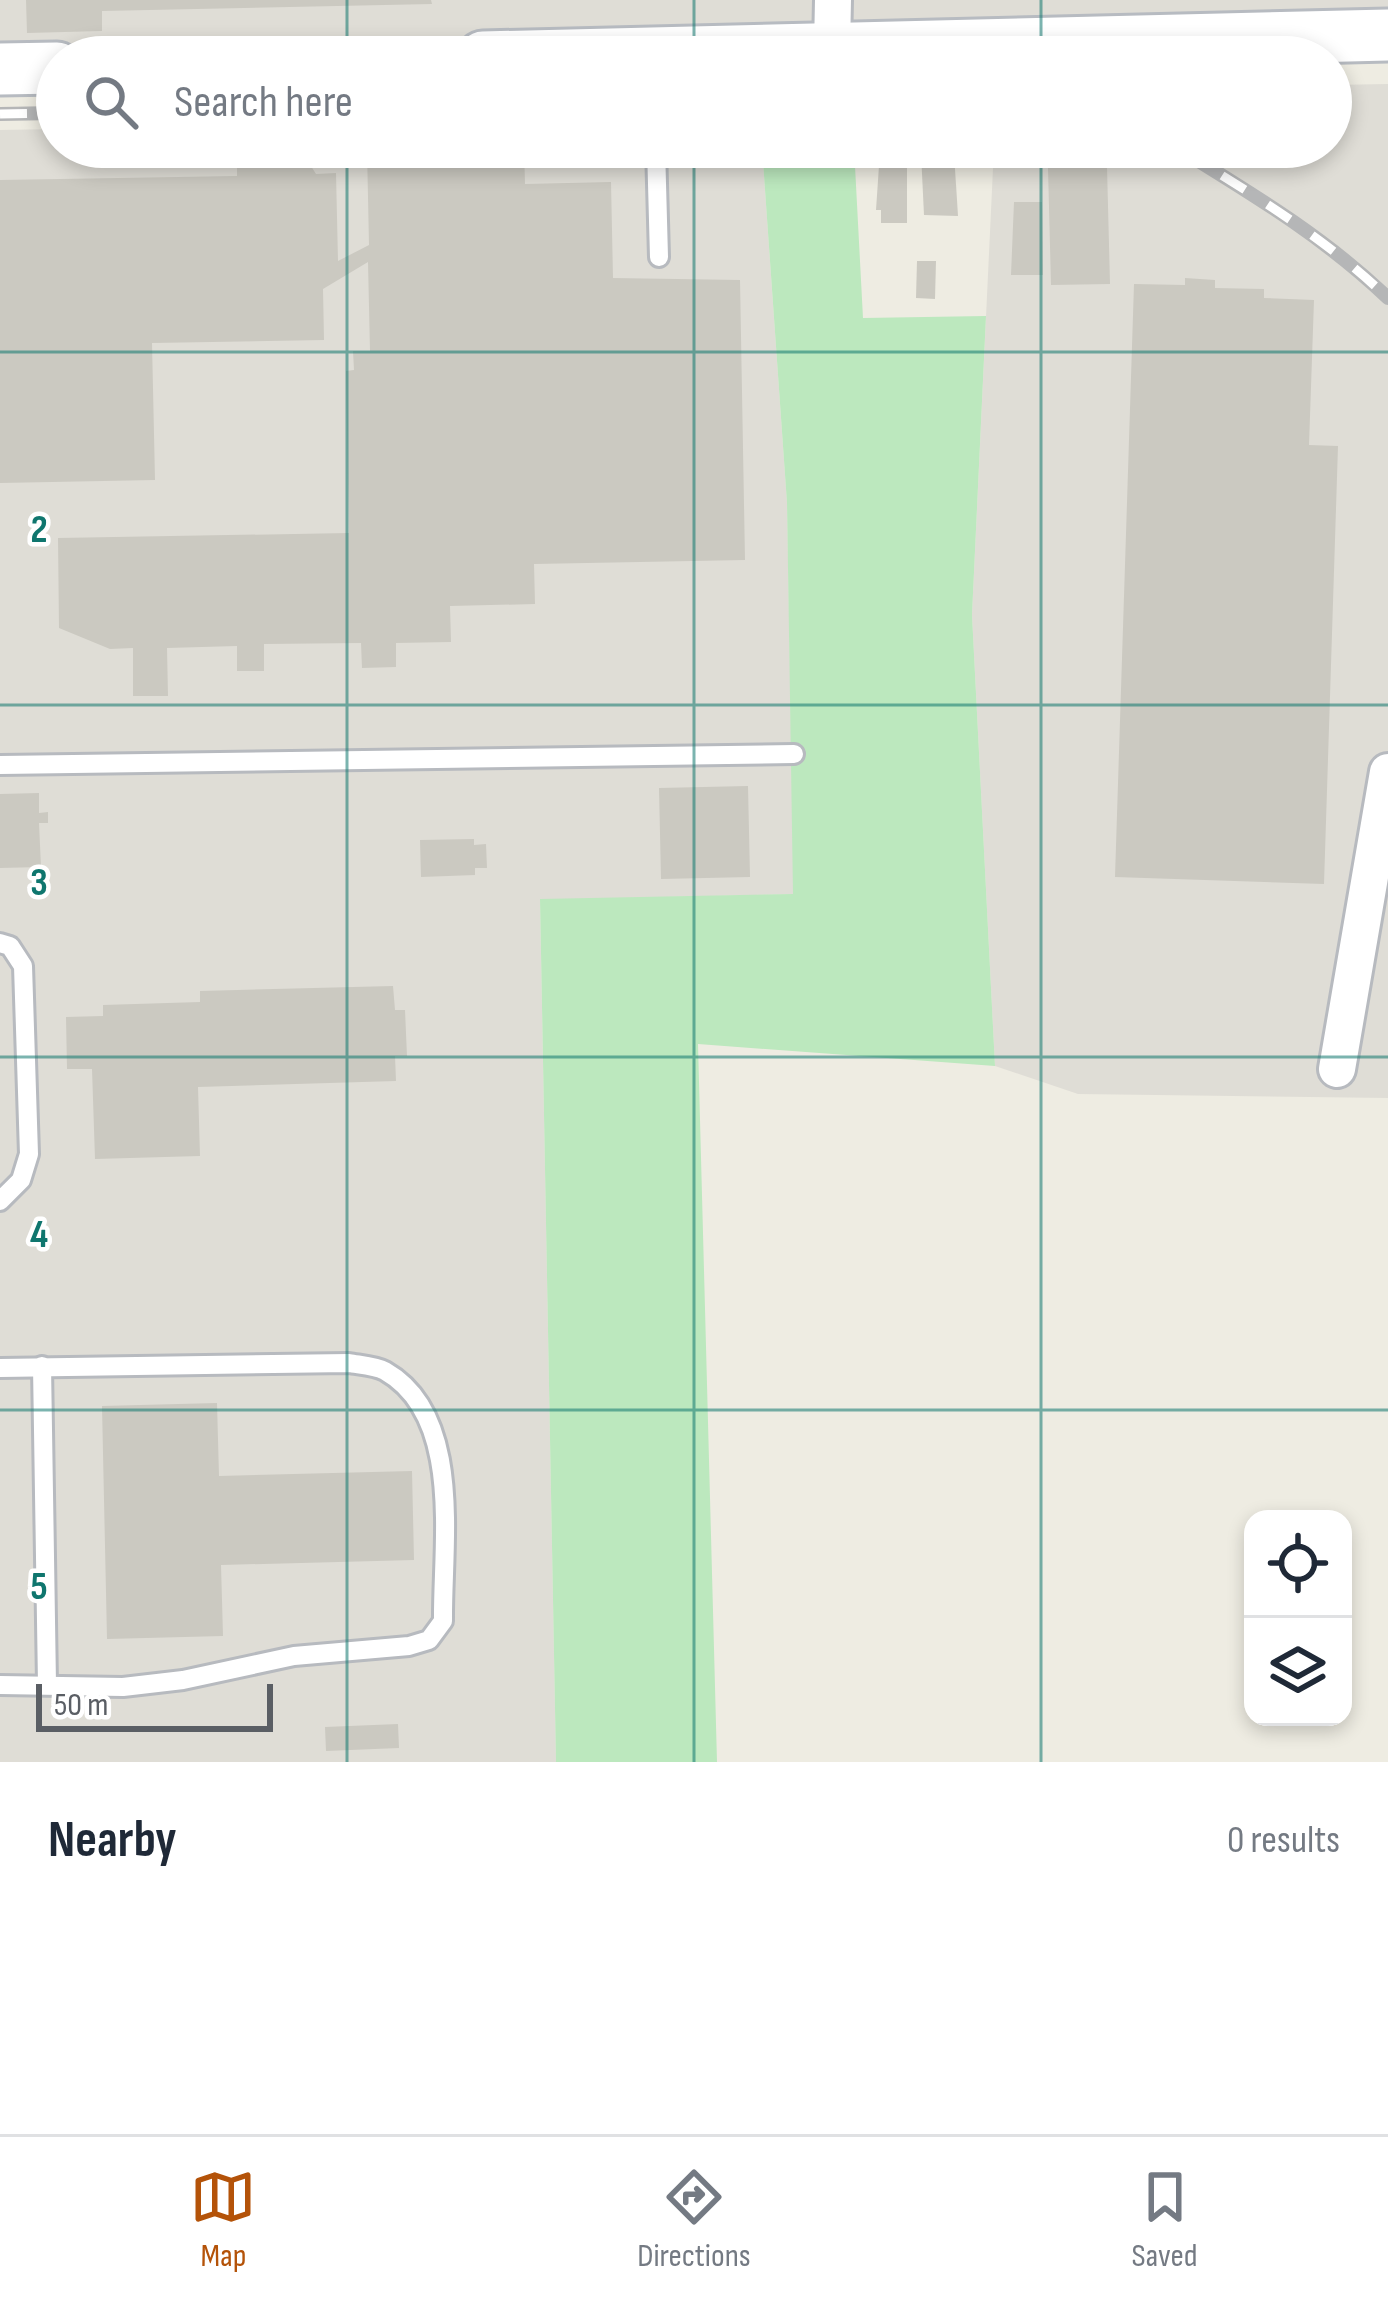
<!DOCTYPE html>
<html lang="en">
<head>
<meta charset="utf-8">
<style>
	body { margin:0; font-family:"Sofia Sans Condensed",sans-serif; background:#f6f6f7; color:#1f2937 }
	.controls { position:absolute; right:36px; bottom:36px; display:grid; overflow:hidden; border-radius:24px; box-shadow:0 6px 18px #0003 }
	.controls button { width:108px; height:108px; display:grid; place-items:center; padding:0; border:0; border-bottom:3px solid #e0e1e3; background:#fff; color:#1f2937; font:60px sans-serif }
	.scale { position:absolute; left:36px; bottom:30px; width:237px; box-sizing:border-box; padding-left:12px; border:6px solid #5a5e64; border-top:0; font-size:33px; line-height:42px; white-space:nowrap; color:#5a5e64; -webkit-text-stroke:9px #fff; paint-order:stroke }
	.list { margin:0; padding:0; list-style:none }
	h2 { display:flex; justify-content:space-between; align-items:center; height:156px; margin:0; padding:0 48px; font-size:51px }
	h2 small { font-size:39px; font-weight:400; color:#747a83 }
	.icon { flex:none; width:66px; height:66px; fill:none; stroke:currentColor; stroke-width:2; stroke-linecap:round; stroke-linejoin:round }
	.map { position:relative; flex:none; width:1388px; height:1762px; overflow:hidden }
	.search { position:absolute; background:#fff; box-shadow:0 6px 18px #0003; left:36px; right:36px; top:36px; height:132px; display:flex; align-items:center; gap:30px; box-sizing:border-box; padding:0 42px; border-radius:66px; color:#747a83; font-size:45px }
	.sheet { height:372px; background:#fff }
	nav { display:flex; justify-content:space-around; align-items:center; box-sizing:border-box; height:168px; border-top:3px solid #e0e1e3; background:#fff; font-size:33px; color:#747a83 }
	nav a { display:grid; justify-items:center; gap:6px }
	nav .on { color:#b45309 }
	.map>svg:first-child { display:block }
	.industrial { fill:#dfddd6 }
	.green { fill:#bce8be }
	.building { fill:#cbc9c1 }
	.lines { fill:none; stroke-linecap:round; stroke-linejoin:round }
	.lane-casing { stroke:#b7babf; stroke-width:24 }
	.street-casing { stroke:#b7babf; stroke-width:42 }
	.secondary-casing { stroke:#b7bbc1; stroke-width:57 }
	.lane { stroke:#fff; stroke-width:18 }
	.street { stroke:#fff; stroke-width:36 }
	.secondary { stroke:#fff; stroke-width:51 }
	.rail-casing { stroke:#b5b6b7; stroke-width:14 }
	.rail { stroke:#fff; stroke-width:9; stroke-dasharray:27; stroke-linecap:butt }
	.grid { fill:none; stroke:#0f766e; stroke-width:3; stroke-opacity:0.55 }
	.grid-label { font-size:39px; text-anchor:middle; font-weight:bold; fill:#0f766e; stroke:#fff; stroke-width:9; stroke-linejoin:round; paint-order:stroke }
</style>
</head>
<body>
<div class="map">
<svg width="1388" height="1762" viewBox="0 0 1388 1762">
	<rect width="100%" height="100%" fill="#eeece2"/>
	<g class="industrial">
		<path d="M0,0H1388V12L0,50Z"/>
		<path d="M1388,84V1098L1078,1094L995,1066L972,615L994,147H1331V85Z"/>
		<path d="M57,129V147H762L787,503L794,894L540,900L556,1762H0V130Z"/>
	</g>
	<path class="green" d="M762,147H854L863,318L986,316L972,615L995,1066L698,1044L717,1762H556L540,899L793,894L787,503Z"/>
	<g class="building">
		<path d="M26,0H431L432,4L102,11V31L27,33Z"/>
		<path d="M299,147L316,174L336,173L338,261L369,245L367,149L524,147L525,184L611,182L613,278L740,280L745,560L534,564L535,604L450,606L451,642L396,643V667L362,668L361,643L264,644V671H237V646L167,648L168,696H133V648L110,649L59,628L58,538L349,533L346,371L354,370L353,351H370L368,262L323,289L324,340L152,343L155,480L0,483V180L237,176V148Z"/>
		<path d="M880,151L907,152V223H881V210H876Z"/>
		<path d="M921,153H954L958,216L924,215Z"/>
		<path d="M1107,167L1110,284L1051,285L1048,168Z"/>
		<path d="M1014,202H1042L1043,275H1011Z"/>
		<path d="M917,261H936L935,299L916,298Z"/>
		<path d="M1185,278L1215,280V288L1264,289V298L1314,300L1309,445L1338,446L1324,884L1115,877L1134,284L1185,285Z"/>
		<path d="M748,786L750,877L661,879L659,788Z"/>
		<path d="M39,793V813L48,812V823H39L41,867L0,868V794Z"/>
		<path d="M474,839V845L486,844L487,868H475V875L421,877L420,840Z"/>
		<path d="M393,986L395,1010H405L407,1056H395L396,1081L198,1087L200,1156L95,1159L92,1069H67L66,1017L103,1016V1005L200,1002V991Z"/>
		<path d="M217,1403L219,1476L412,1471L414,1560L221,1565L223,1636L107,1639L102,1406Z"/>
		<path d="M398,1724L399,1748L326,1751L325,1727Z"/>
	</g>
	<g class="lines">
		<defs>
			<g id="lane">
				<path d="M656,147L659,257"/>
				<path d="M0,765L794,754"/>
				<path d="M0,943L10,946L23,966L29,1154L21,1180L0,1201"/>
				<path d="M42,1366L47,1684"/>
				<path d="M0,1368L349,1363C360,1365 376,1366 385,1371C464,1416 442,1544 443,1621L429,1640L409,1646L294,1656L183,1680L123,1687L0,1685"/>
			</g>
			<g id="street">
				<path d="M832,48L833,0"/>
				<path d="M1337,1069L1388,772"/>
			</g>
			<g id="secondary">
				<path d="M483,57L1388,35"/>
				<path d="M0,69L57,68"/>
			</g>
		</defs>
		<use href="#lane" class="lane-casing"/>
		<use href="#street" class="street-casing"/>
		<use href="#secondary" class="secondary-casing"/>
		<use href="#lane" class="lane"/>
		<use href="#street" class="street"/>
		<use href="#secondary" class="secondary"/>
		<defs>
			<g id="rail">
				<path d="M0,114L57,113"/>
				<path d="M1176,147C1252,194 1323,236 1388,298"/>
			</g>
		</defs>
		<use href="#rail" class="rail-casing"/>
		<use href="#rail" class="rail"/>
	</g>
	<path class="grid" d="M347,0V57M694,0V57M1041,0V57M347,147V1762M694,147V1762M1041,147V1762M0,352H1388M0,705H1388M0,1057H1388M0,1410H1388"/>
	<g class="grid-label">
		<text x="39" y="542">2</text>
		<text x="39" y="895">3</text>
		<text x="39" y="1247">4</text>
		<text x="39" y="1599">5</text>
	</g>
</svg>
<div class="controls">
<button><svg class="icon" aria-label="locate" viewBox="0 0 24 24"><circle cx="12" cy="12" r="6"/><path d="M12 2v4M12 18v4M2 12h4M18 12h4"/></svg></button>
<button><svg class="icon" aria-label="layers" viewBox="0 0 24 24"><path d="M12 4l9 5-9 5-9-5zM3 14l9 5 9-5"/></svg></button>
</div>
<div class="scale">50 m</div>
<div class="search"><svg class="icon" aria-label="search" viewBox="0 0 24 24"><circle cx="10" cy="10" r="6"/><path d="M15 15l6 6"/></svg>Search here</div>
</div>
<section class="sheet">
<h2>Nearby<small>0 results</small></h2>
<ul class="list">
</ul>
</section>
<nav>
<a class="on"><svg class="icon" aria-label="map" viewBox="0 0 24 24"><path d="M3 6l6-2 6 2 6-2v14l-6 2-6-2-6 2zM9 4v14M15 6v14"/></svg>Map</a>
<a><svg class="icon" aria-label="directions" viewBox="0 0 24 24"><path d="M12 3l9 9-9 9-9-9zM9 14v-3h6M13 9l2 2-2 2"/></svg>Directions</a>
<a><svg class="icon" aria-label="saved" viewBox="0 0 24 24"><path d="M7 4h10v16l-5-4-5 4z"/></svg>Saved</a>
</nav>
</body>
</html>
